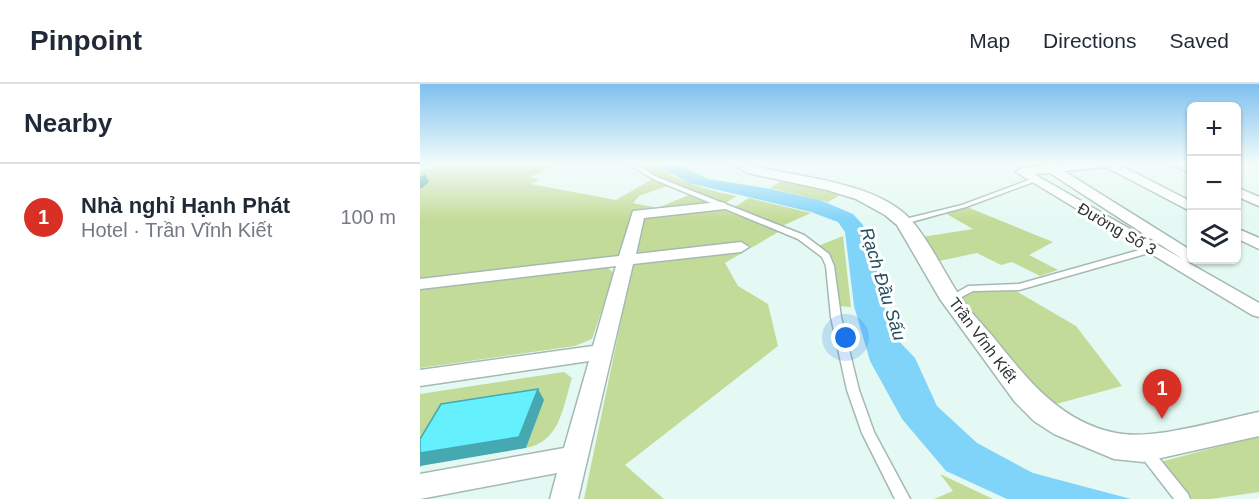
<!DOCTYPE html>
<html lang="en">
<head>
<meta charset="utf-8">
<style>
	body { margin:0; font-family:Arial,sans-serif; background:#f2f2f3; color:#1f2937 }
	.controls { position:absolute; right:18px; top:18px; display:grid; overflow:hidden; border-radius:9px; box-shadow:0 2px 4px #0004 }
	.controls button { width:54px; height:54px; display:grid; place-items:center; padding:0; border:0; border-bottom:2px solid #e0e1e3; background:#fff; color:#1f2937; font:30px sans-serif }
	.you { position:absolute; left:426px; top:254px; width:21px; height:21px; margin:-15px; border:4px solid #fff; border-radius:50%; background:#1a73e8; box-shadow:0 0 0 9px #1a73e833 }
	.badge { display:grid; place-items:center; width:39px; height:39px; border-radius:50%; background:#d93025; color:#fff; font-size:20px; font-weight:700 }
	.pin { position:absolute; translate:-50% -50px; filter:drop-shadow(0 2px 3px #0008) }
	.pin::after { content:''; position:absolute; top:32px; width:21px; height:18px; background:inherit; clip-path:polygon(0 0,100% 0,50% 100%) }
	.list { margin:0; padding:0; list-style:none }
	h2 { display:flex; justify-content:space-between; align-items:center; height:78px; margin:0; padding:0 24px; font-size:26px }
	h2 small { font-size:20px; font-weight:400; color:#747a83 }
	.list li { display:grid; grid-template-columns:39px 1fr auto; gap:18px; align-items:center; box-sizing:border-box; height:108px; padding:0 24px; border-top:2px solid #e0e1e3 }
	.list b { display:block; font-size:22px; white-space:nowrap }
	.list p { margin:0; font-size:20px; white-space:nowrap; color:#747a83 }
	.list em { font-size:20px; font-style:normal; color:#747a83 }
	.icon { flex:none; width:33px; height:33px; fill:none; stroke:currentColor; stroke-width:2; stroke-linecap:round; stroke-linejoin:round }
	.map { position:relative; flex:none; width:839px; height:415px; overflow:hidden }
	header { display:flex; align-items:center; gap:36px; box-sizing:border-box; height:84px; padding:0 30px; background:#fff; border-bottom:2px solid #e0e1e3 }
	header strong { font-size:28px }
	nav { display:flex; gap:33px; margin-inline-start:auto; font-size:21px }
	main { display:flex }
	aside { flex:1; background:#fff }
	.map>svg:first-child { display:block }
	.green { fill:#c3db98 }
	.water { fill:#80d3f9 }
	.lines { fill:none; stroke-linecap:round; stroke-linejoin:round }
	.service-casing { stroke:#a5b9b3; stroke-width:3 }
	.minor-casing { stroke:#a5b9b3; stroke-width:3 }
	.tertiary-casing { stroke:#a5b9b3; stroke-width:3 }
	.service { fill:#fff; fill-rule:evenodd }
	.minor { fill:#fff; fill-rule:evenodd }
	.tertiary { fill:#fff; fill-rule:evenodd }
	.shaded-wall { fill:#46a8b0 }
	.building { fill:#64f0fc; stroke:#46a8b0; stroke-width:1.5 }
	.labels { text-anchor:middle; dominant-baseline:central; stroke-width:6; stroke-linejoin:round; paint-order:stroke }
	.street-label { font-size:16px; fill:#2c3331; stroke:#fff }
	.water-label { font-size:18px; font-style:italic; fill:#204f63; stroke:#fff }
</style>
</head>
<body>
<header>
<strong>Pinpoint</strong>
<nav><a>Map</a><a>Directions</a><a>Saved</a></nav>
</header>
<main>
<aside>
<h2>Nearby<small></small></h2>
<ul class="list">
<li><span class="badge">1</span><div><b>Nhà nghỉ Hạnh Phát</b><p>Hotel · Trần Vĩnh Kiết</p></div><em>100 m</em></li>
</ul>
</aside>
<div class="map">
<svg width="839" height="415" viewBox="0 0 839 415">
	<rect width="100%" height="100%" fill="#e4f9f3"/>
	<g class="green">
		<path d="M46,79H140L110,93L120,96L111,100L196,116L232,95L247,102L219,112L213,119L237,124L269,111L292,120L214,128L200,173L0,196V86Z"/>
		<path d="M212,79H237C248,97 297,108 317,112L302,121L237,94Z"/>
		<path d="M365,95L425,108L408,118L350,104Z"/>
		<path d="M329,114L391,129L362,142L313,124Z"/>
		<path d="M547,123L633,158L609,171L638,186L620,192L592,178L581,181L557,169L519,177L502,153L553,145L525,129Z"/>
		<path d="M298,124L360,147L331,164L330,161L215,172L223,132Z"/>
		<path d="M423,152L431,223L417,222L413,181L398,162Z"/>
		<path d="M327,166L305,179L318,202L348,220L358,262L205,381L244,415H164L213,179Z"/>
		<path d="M183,184H188L194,189L172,255L155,262L0,284V206Z"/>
		<path d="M559,207H596L656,242L702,302L629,322L537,215L548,209Z"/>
		<path d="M144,288L152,294C143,323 140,358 106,364L123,317L0,383V310Z"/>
		<path d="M839,352V408L791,415H769L740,378Z"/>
		<path d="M520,390L573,415H514L533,407Z"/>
	</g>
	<path class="water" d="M238,79H256L288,95L346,104L400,116L433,130L443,141L454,167L463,220L476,254L495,274L517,322L557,359L613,389L711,415H587L526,387L482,335L450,277L434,222L425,148L418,138L391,128L269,99L241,84Z"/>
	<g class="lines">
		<defs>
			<g id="service">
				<path d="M207,79H214L237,93L384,151L409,170L414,182L421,233L439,306L454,348L490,415H475L442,349L427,306L411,233L406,182L402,173L378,155L233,95Z"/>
				<path d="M614,94L617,96L616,97L546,123L484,140L480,138L481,136L542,121Z"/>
				<path d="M730,163H733L737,165L736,167L599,206L553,207L534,217L531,218L526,215L548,202L599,200Z"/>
				<path d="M725,361L730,363L768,410L770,415H754L720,371L718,367L720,363Z"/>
			</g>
			<g id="minor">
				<path d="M625,79L635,81L696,79L772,118V128L686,83L644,87L772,167V176H779L772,179L767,178L839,219V233L832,231L596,88L602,84L623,82ZM630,89L764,176L614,90Z"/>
				<path d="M751,79L772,82V89L752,81Z"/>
				<path d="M816,103L839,113V122L816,112Z"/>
				<path d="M300,118L305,119L307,122L305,125L224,134L216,170L321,158L329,163L321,168L213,180L158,415H130L137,389L0,415V390L144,364L169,277L0,302V286L173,262L196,182L0,205V195L199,172L213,127Z"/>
				<path d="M816,144L839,154V165L816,154Z"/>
			</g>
			<path id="tertiary" d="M311,79C325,79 337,83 351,86C392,94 460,102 490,135C507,153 523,186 537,208C547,224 561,239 574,254C607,295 640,338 696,349C733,357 800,336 839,328V352L723,378L694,375L634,350L614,337L595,318L520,215L477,141L465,131L436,115L407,106L328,89Z"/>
		</defs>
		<use href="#service" class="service-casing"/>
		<use href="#minor" class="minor-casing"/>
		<use href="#tertiary" class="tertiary-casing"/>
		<use href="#service" class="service"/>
		<use href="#minor" class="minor"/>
		<use href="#tertiary" class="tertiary"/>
	</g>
	<g class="shaded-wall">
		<path d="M5,90L9,98L2,104H0V93Z"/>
		<path d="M118,305L124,316L106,364L0,382V369Z"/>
	</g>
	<path class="building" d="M118,305L99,353L0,369V355L21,320Z"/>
	<linearGradient id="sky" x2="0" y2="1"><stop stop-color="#7ec0ef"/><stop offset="0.58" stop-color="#f3fcfa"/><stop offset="1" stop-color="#f3fcfa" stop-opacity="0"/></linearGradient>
	<rect width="839" height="137" fill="url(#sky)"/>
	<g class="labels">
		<g class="street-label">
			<text transform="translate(697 145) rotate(30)">Đường Số 3</text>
			<text transform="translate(563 256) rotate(53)">Trần Vĩnh Kiết</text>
		</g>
		<g class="water-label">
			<text transform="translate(463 200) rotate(73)">Rạch Đầu Sấu</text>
		</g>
	</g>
</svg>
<div class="controls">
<button>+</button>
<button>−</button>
<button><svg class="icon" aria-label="layers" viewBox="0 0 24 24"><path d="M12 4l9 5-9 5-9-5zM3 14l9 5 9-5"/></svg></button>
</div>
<div class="you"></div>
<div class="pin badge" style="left:742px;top:335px">1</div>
</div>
</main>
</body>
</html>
